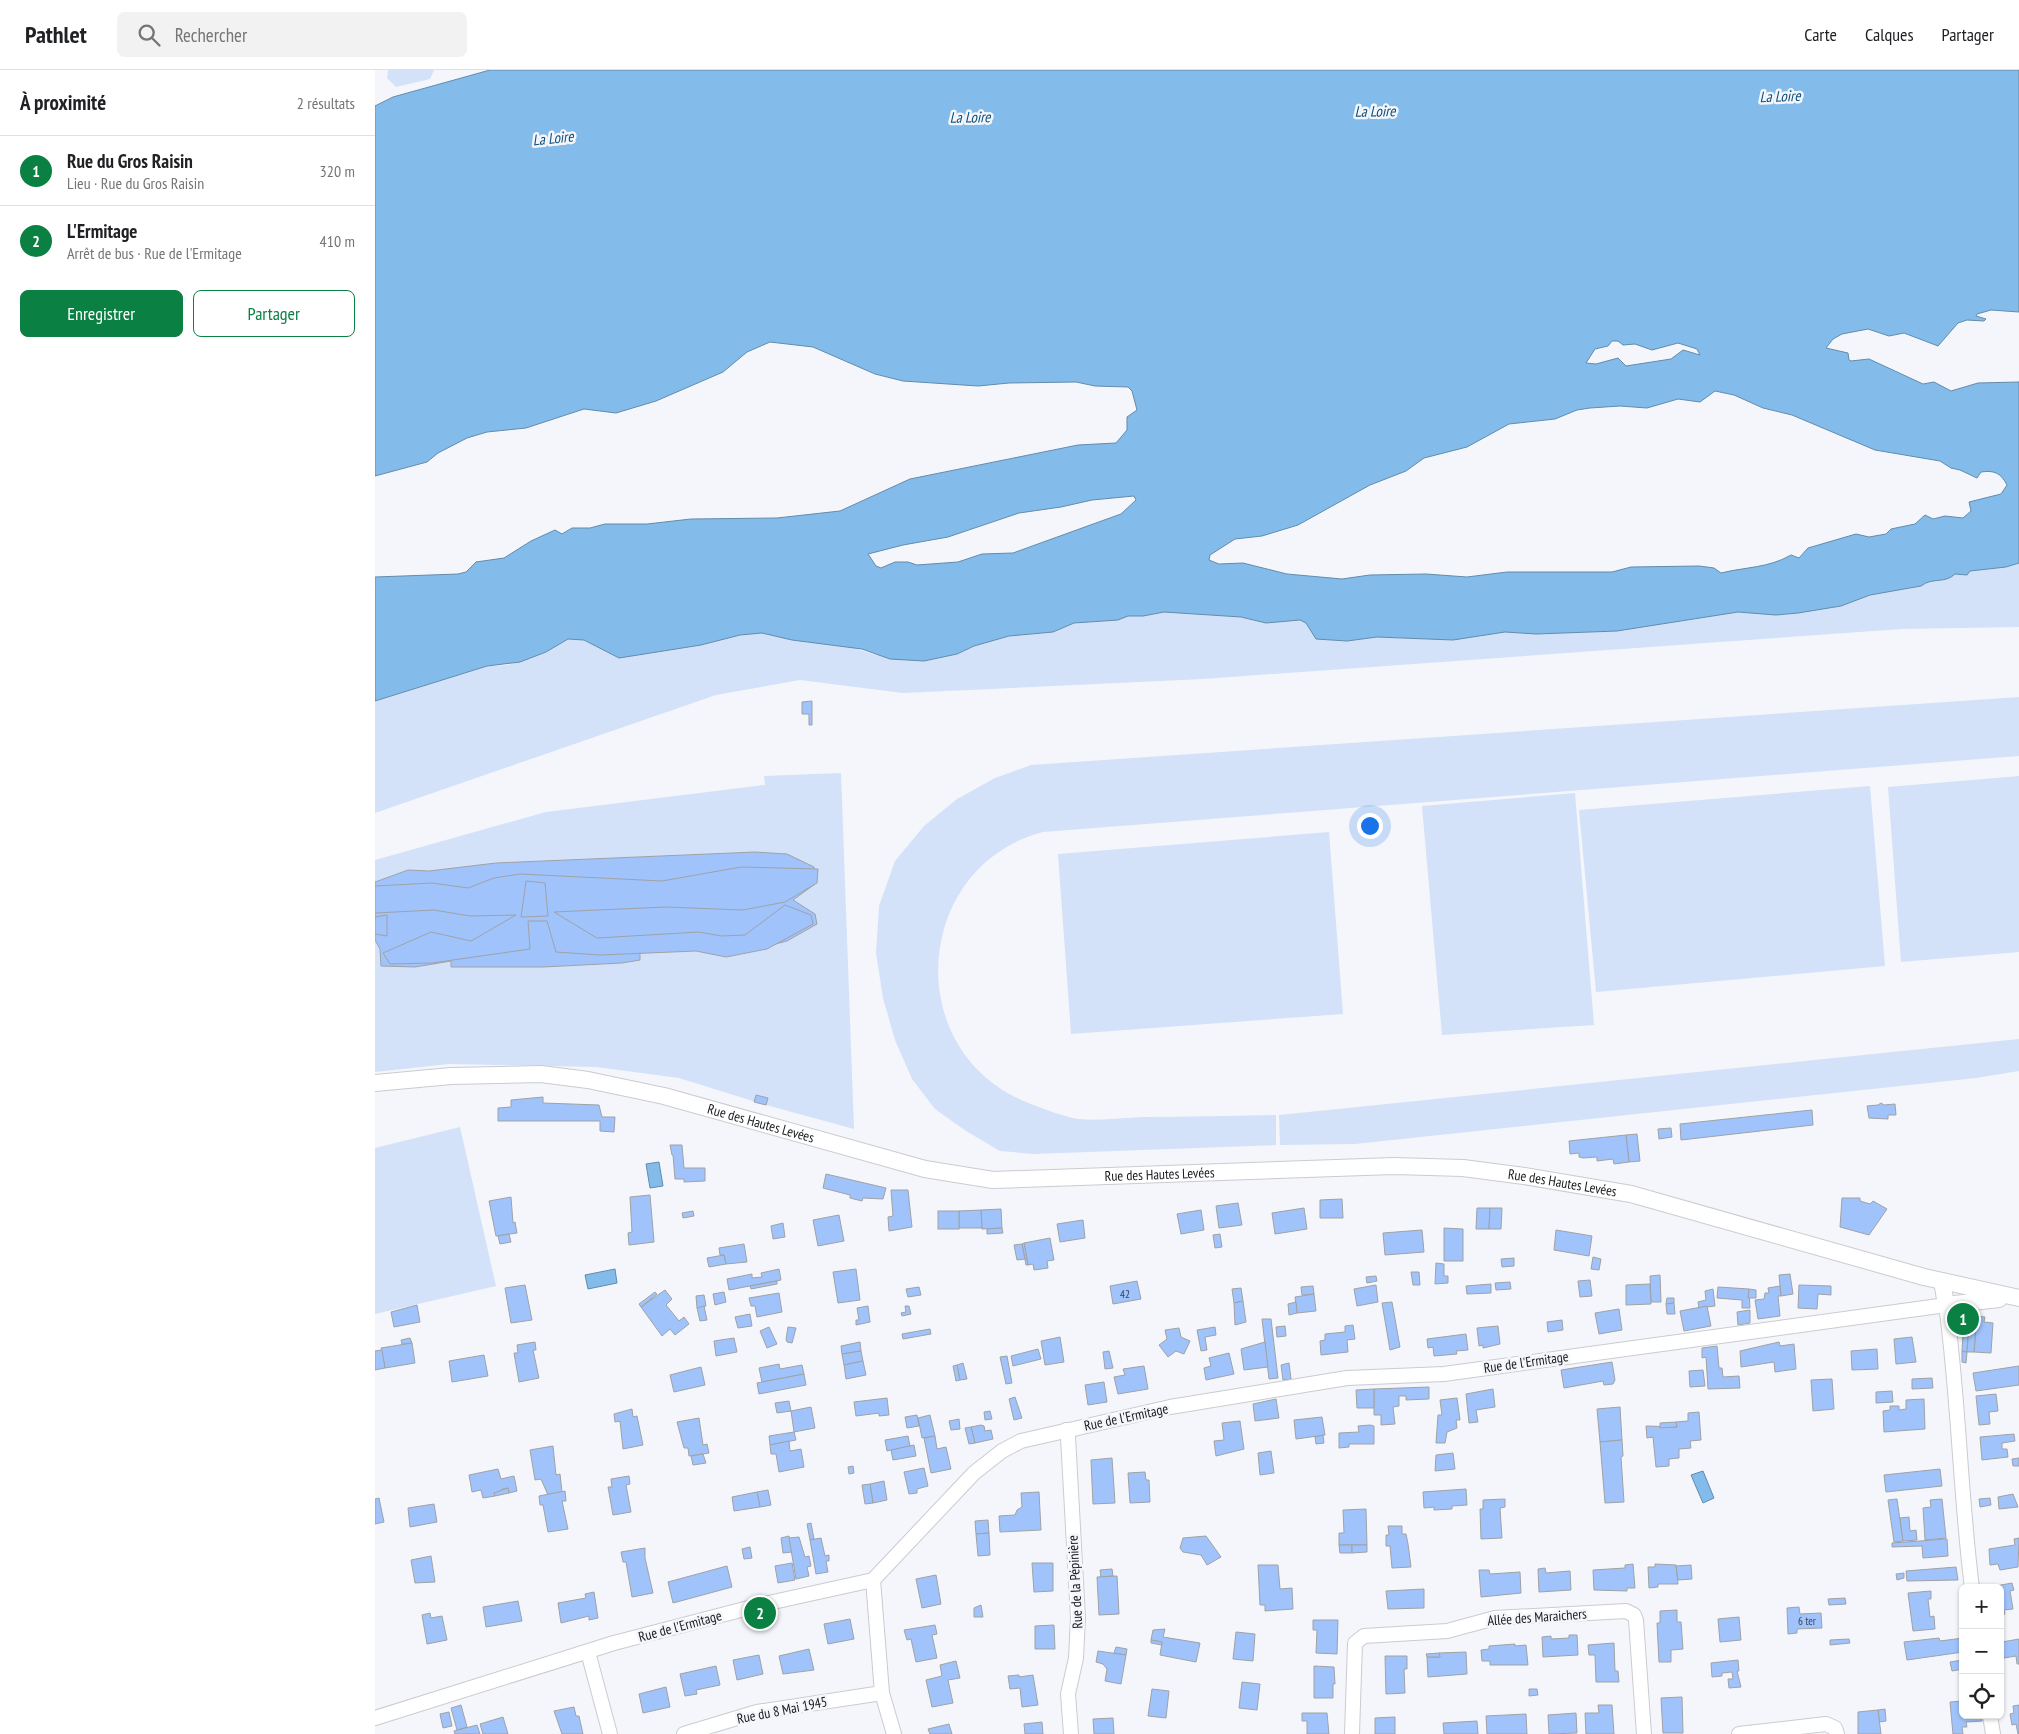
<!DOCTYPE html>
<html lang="fr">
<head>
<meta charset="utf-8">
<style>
	body { margin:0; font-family:"PT Sans Narrow",sans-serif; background:#f2f2f2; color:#202124 }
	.controls { position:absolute; right:15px; bottom:15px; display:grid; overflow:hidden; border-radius:8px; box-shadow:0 1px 4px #0004 }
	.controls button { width:45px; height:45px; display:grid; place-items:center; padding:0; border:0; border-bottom:1px solid #e0e0e0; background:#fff; color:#202124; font:25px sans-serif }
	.you { position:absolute; left:994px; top:755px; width:18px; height:18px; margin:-12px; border:4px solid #fff; border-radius:50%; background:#1a73e8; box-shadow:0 0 0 8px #1a73e833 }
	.badge { display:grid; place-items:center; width:32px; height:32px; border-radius:50%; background:#0b8043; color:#fff; font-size:16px; font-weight:700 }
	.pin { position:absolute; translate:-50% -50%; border:2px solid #fff; box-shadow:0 1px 5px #0006 }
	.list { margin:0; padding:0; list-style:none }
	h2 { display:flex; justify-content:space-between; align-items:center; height:65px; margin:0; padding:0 20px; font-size:21px }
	h2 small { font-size:16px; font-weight:400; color:#757577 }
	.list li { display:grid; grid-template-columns:32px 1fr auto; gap:15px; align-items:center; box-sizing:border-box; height:70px; padding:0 20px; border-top:1px solid #e0e0e0 }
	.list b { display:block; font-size:19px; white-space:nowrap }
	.list p { margin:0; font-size:16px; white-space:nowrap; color:#757577 }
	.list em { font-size:16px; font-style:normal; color:#757577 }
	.actions { display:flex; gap:10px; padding:15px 20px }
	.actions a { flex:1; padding:11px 0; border:1px solid #0b8043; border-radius:8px; text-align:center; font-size:18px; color:#0b8043 }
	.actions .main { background:#0b8043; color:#fff }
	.icon { flex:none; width:28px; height:28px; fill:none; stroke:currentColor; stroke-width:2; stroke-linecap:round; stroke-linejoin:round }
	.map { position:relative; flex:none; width:1644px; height:1664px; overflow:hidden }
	header { display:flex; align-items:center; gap:30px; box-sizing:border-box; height:70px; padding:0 25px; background:#fff; border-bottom:1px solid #e0e0e0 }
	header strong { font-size:24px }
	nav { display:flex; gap:28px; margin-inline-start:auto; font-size:18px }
	.search { width:350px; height:45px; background:#f2f2f2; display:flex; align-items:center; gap:12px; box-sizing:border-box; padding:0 18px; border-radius:8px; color:#757577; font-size:19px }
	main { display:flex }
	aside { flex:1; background:#fff }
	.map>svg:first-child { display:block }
	.green { fill:#d3e2f9 }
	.water { fill:#83bcea; stroke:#638bac; fill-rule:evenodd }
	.building { fill:#a0c3fc; stroke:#9fa2a6; fill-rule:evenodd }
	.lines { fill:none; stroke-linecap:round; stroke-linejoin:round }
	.minor-casing { stroke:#c9ccd0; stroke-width:16 }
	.tertiary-casing { stroke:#c9ccd0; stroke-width:18 }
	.minor { stroke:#fff; stroke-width:14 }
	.tertiary { stroke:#fff; stroke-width:16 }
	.labels { text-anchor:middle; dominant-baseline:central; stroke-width:5; stroke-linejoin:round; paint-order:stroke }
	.number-label { font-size:11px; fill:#3b4454 }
	.street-label { font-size:14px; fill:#191a1c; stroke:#f4f6fb }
	.water-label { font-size:15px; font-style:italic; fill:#094e79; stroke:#f4f6fb }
</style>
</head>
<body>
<header>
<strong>Pathlet</strong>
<div class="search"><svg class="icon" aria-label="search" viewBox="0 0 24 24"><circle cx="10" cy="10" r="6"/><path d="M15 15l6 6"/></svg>Rechercher</div>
<nav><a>Carte</a><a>Calques</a><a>Partager</a></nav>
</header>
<main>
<aside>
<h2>À proximité<small>2 résultats</small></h2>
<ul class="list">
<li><span class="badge">1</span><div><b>Rue du Gros Raisin</b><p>Lieu · Rue du Gros Raisin</p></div><em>320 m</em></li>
<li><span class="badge">2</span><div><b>L'Ermitage</b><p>Arrêt de bus · Rue de l'Ermitage</p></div><em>410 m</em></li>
</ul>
<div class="actions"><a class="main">Enregistrer</a><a>Partager</a></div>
</aside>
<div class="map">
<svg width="1644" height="1664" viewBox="0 0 1644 1664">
	<rect width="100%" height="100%" fill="#f4f6fb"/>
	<g class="green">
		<path d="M13,0H59L55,9L21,17L12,8Z"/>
		<path d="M1644,493V557L1527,559L828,609L528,623L425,610L341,625L0,743V631L112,596L133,595L171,582L193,569L209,570L244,588L326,575L365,565L387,563L473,576L501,585L582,584L599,576L634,566L678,562L699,553L743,550L753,546H768L789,542L866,547L891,553L925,550L931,553L941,569L972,571L1002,567L1078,570L1130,562L1161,564L1242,561L1363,542L1401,545L1423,543L1466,536L1495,525L1546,516C1557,507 1570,514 1580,504L1592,505L1595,501L1631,497Z"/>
		<path d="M1644,627V686L668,762C543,794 525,969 640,1027C652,1033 691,1048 704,1049C725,1051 747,1048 768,1047C812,1047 856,1046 901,1045V1075L659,1084L625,1081L591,1061L560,1039L537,1009L520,970L508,928L501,883L504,836L520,791L549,756L582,729L620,708L656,695Z"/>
		<path d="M466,703L479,1059L391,1035L304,1008L221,997L74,994L0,1002V790L171,742L390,715L389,706Z"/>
		<path d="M1644,706V882L1526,892L1513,717Z"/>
		<path d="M1495,716L1510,896L1221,922L1204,740Z"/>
		<path d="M1200,723L1219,955L1067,965L1047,736Z"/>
		<path d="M954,762L968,944L696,964L683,784Z"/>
		<path d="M1644,969V1001L1601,1008L980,1074L905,1075L904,1045Z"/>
		<path d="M85,1057L121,1216L0,1244V1078Z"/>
	</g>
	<g class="water">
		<path d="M115,0H1644V242L1616,240L1602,244L1601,246L1611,249L1609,251L1592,250L1583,253L1563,276L1529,263L1514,266L1493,259L1467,264L1458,269L1451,278L1473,283L1474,290L1476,291L1494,289L1548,314L1559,312L1576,321L1603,313L1644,312V493L1631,497L1595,501L1592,505L1580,504C1570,514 1557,507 1546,516L1495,525L1466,536L1423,543L1401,545L1363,542L1242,561L1161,564L1130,562L1078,570L1002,567L972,571L941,569L931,553L925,550L891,553L866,547L789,542L768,546H753L743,550L699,553L678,562L634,566L599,576L582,584L549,591L515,589L487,579L417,570L387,563L365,565L326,575L244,588L209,570L193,569L171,582L145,592L112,596L0,631V507L83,504L91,502L101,492L129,488L156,471L180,460L187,464L197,458H215L230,454H272L316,449L402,448L465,441L535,409L703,375L741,373L752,360V347L762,340L757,321L753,317L720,316L701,312L634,313L603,316L528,311L500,304L438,277L395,272L372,282L348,302L281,331L241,343L209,339L151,358L112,362L92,368L63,383L52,392L0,406V36L18,27ZM1237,271H1243L1248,275L1260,274L1277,280L1303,273L1322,279L1325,285L1308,280L1296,289L1251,296L1243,288L1221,294L1211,293L1220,279L1233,276ZM1340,321L1359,325L1388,338L1417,345L1500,380L1565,391L1576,398L1585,400L1602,408L1606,402C1619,400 1626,403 1632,415L1626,424L1594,432L1596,441L1588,448L1570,446L1558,449L1550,445L1540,454L1516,459L1511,464L1494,467L1481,464L1433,478L1424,488L1416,485C1394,498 1370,497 1346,503L1339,498L1324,496L1256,497L1237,502H1132L1092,507L1051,504L995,505L967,509L912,504L868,493L844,494L834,490L835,485L860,469L887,466L923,455L995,415L1031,401L1049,388L1092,377L1134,354L1180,349L1202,340L1215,338L1245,336L1272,338L1303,329L1325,332ZM759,426L761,430L746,444L732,449L638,483L607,484L583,492L542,495L533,492H520L506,498L501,496L493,484L528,475L573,467L644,443L686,437L717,430Z"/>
		<path d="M284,1092L288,1116L275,1118L271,1094Z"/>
		<path d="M240,1199L242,1213L213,1219L210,1205Z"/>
		<path d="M1328,1401L1339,1428L1328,1433L1316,1405Z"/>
	</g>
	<g class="building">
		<path d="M437,631V655H434V644H427V632Z"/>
		<path d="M380,782L412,784L439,797L440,814L418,830L440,844L442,854L412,871L373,881L345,883L323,878L265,883V890L247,893L168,897H76V891L40,897L6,896L5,879L0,870V842L12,839L0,840V812L33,800L54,801L121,793Z"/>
		<path d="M366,797L443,799L442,813L410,832L368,840L290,837L179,842L222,868L324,862L346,866L370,865L410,835L436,845L438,854L392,879L351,887L321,881L225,885L181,882L172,851H153L155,879L57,893L15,894L8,883L56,862L96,871L141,845L95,846L59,840L0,843V816L57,813L93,818L119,808L145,804L287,811ZM151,811L170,813L173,846L146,847Z"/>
		<path d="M12,845V866L0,864V847Z"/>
		<path d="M381,1025L393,1028L391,1035L379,1032Z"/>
		<path d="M168,1027V1033L224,1035L227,1047H240L239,1062L225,1061V1051H123V1038L136,1037V1030Z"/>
		<path d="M1506,1033L1509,1035L1520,1034L1521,1045H1513V1049L1494,1048L1492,1036L1503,1035Z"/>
		<path d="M1437,1040L1438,1055L1306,1070L1305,1054Z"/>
		<path d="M1296,1058L1297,1067L1284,1069L1283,1059Z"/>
		<path d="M1262,1064L1265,1091L1254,1092L1251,1065Z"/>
		<path d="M1251,1065L1254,1092L1239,1094L1238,1089L1222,1091V1087L1208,1088L1204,1087V1083L1195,1084L1194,1071Z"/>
		<path d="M295,1075H307L309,1098H330V1111L309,1112V1109H300L298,1085H297Z"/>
		<path d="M451,1104L511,1118L508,1129L488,1128L487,1131L475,1128V1125L448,1118Z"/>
		<path d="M516,1120H533L537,1157L514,1161L513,1147L518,1146Z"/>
		<path d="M275,1125L279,1172L254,1175L253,1163L257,1162L255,1127Z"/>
		<path d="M136,1127L138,1153L140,1152L142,1163L121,1166L114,1131Z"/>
		<path d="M1467,1128H1485V1131L1495,1134L1498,1131L1512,1139L1494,1165L1465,1157Z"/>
		<path d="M967,1129L968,1148H945V1130Z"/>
		<path d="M863,1133L867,1155L844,1158L841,1136Z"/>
		<path d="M929,1138L932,1159L900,1164L897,1143Z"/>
		<path d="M1102,1138H1115L1114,1159H1101Z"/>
		<path d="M1115,1138H1127L1126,1159H1114Z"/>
		<path d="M626,1139L627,1158L607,1159L606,1140Z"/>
		<path d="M606,1140L607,1158H584V1141Z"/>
		<path d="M826,1140L829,1160L806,1164L802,1144Z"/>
		<path d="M318,1141L319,1146L308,1148L307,1143Z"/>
		<rect x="563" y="1141" width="21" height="18"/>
		<path d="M464,1145L469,1171L443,1176L438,1150Z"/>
		<path d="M708,1150L710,1168L685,1172L682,1154Z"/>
		<path d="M408,1153L410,1167L398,1169L396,1156Z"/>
		<path d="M627,1158L628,1163L612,1164V1159Z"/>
		<path d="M1069,1158L1088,1159V1191H1069Z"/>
		<path d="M1047,1160L1049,1182L1010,1185L1008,1163Z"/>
		<path d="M1181,1160L1217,1166L1214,1186L1179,1180Z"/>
		<path d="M134,1164L136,1172L125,1174L123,1166Z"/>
		<path d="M845,1164L847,1177L840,1178L838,1165Z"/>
		<path d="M675,1168L679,1190L672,1191L673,1198L659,1200L658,1194L653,1195L649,1173Z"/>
		<path d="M649,1173L653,1195H651L647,1174Z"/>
		<path d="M369,1174L372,1192L351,1194L349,1185H345L344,1178Z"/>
		<path d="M647,1174L650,1189L642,1190L639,1175Z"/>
		<path d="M349,1185L351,1194L334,1197L332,1188Z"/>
		<path d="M1218,1187L1226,1189L1224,1200L1216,1199Z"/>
		<path d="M1139,1188V1196L1127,1197L1126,1189Z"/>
		<path d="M1061,1193L1069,1194V1206H1073V1213L1060,1214Z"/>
		<path d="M404,1199L406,1210L354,1220L352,1209L377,1204V1208L387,1207L386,1203Z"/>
		<path d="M481,1199L485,1230L463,1233L458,1202Z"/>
		<path d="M1036,1202H1044L1045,1215H1038Z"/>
		<path d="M1415,1204L1418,1224L1406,1226L1404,1205Z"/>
		<path d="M1285,1205L1286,1232H1276L1275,1206Z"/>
		<path d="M1001,1206L1002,1211L992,1213L991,1207Z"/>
		<path d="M1215,1210L1217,1226L1205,1227L1203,1211Z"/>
		<path d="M402,1211V1214L376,1219L375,1216Z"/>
		<path d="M762,1211L766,1229L738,1234L735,1216Z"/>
		<path d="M1135,1212L1136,1219L1121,1220L1120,1213Z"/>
		<path d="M1116,1214V1223L1092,1224L1091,1216Z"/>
		<path d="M1275,1214L1276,1234L1251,1235V1215Z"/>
		<path d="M150,1215L157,1250L136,1253L130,1218Z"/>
		<path d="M1001,1215L1003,1232L982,1236L979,1219Z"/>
		<path d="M1424,1215L1456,1216V1225L1443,1224L1442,1239L1423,1238Z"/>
		<path d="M938,1216L939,1224L927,1225L926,1217Z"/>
		<path d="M1405,1216L1406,1226H1403L1405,1246L1383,1249L1380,1230L1389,1229L1390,1223H1394L1393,1218Z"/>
		<path d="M544,1217L546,1225L533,1227L531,1219Z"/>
		<path d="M1343,1217L1374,1219L1375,1238H1367V1230L1342,1228Z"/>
		<path d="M866,1218L868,1231L859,1233L857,1219Z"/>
		<path d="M1338,1219L1340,1236L1324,1238L1323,1232L1331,1230L1330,1221Z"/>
		<path d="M1374,1219L1381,1220V1228H1373Z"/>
		<path d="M290,1220L297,1229L291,1235L304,1251L309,1247L314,1254L300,1265L295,1259L287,1266L266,1237Z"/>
		<path d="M280,1222L282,1224L266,1237L264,1234Z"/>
		<path d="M349,1222L351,1232L340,1235L338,1224Z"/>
		<path d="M404,1223L407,1242L382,1247L380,1236H376L374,1228Z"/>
		<path d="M939,1224L941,1241L922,1243L920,1227Z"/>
		<path d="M329,1225L331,1236L322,1238L321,1226Z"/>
		<path d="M1292,1228H1299V1233L1291,1234Z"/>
		<path d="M868,1231L871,1252L860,1255L859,1233Z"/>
		<path d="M921,1232L922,1243L914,1245L913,1234Z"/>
		<path d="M1017,1232L1025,1277L1015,1280L1007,1233Z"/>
		<path d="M1299,1233L1300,1244H1292L1291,1234Z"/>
		<path d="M42,1235L45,1252L19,1257L16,1242Z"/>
		<path d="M329,1236L332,1250L325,1251L322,1238Z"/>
		<path d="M493,1236L495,1252L481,1255V1250H484L482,1238Z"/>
		<path d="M530,1236H534L536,1244L527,1246L526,1243L531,1242Z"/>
		<path d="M1332,1236L1336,1256L1309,1261L1305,1241Z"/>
		<path d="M1244,1239L1247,1260L1224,1264L1220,1243Z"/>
		<path d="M1375,1240V1253L1363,1255L1362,1242Z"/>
		<path d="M375,1244L377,1256L363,1258L360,1247Z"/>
		<path d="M1589,1245L1610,1247L1609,1252L1618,1253L1616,1283L1599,1282L1601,1256L1594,1255L1592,1282L1587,1281Z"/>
		<path d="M887,1249H896L903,1308L894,1309Z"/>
		<path d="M1187,1250L1188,1260L1173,1262L1172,1252Z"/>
		<path d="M978,1255L980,1269L972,1270L973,1282L946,1285L945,1271L950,1270V1264L970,1262V1256Z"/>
		<path d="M1594,1255L1601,1256L1599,1282H1592Z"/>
		<path d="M910,1256L911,1266L902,1267L901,1257Z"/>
		<path d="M1123,1256L1125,1274L1108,1278V1275L1104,1276L1102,1258Z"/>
		<path d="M394,1257L402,1274L392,1278L385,1261Z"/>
		<path d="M413,1257L421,1258L417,1273L412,1272L411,1269Z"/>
		<path d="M840,1257L841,1265L830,1267L832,1280L826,1281L822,1260Z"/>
		<path d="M804,1258L806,1267L815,1271L809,1284L801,1281L793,1287L784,1275L792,1269L790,1260Z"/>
		<path d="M555,1259L556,1264L528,1269L527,1264Z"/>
		<path d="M1091,1264L1093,1280L1081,1281L1082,1284L1059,1286L1058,1277L1053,1278L1052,1269Z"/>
		<path d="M685,1267L689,1292L670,1295L666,1271Z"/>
		<path d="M1537,1267L1541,1292L1521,1294L1519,1269Z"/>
		<path d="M35,1268L37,1273L27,1274L26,1270Z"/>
		<path d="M359,1268L362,1282L341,1286L339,1271Z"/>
		<path d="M160,1272L161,1280H158L164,1308L144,1312L139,1283H143L142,1275Z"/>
		<path d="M485,1272L486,1281L467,1284L466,1276Z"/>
		<path d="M890,1272L893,1297L869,1300L866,1279Z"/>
		<path d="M1404,1272L1405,1276L1419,1274L1421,1299L1400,1302L1399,1292L1366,1297L1365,1281Z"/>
		<path d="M37,1273L40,1293L10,1298L6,1278Z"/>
		<path d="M1342,1276L1344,1298H1347L1348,1307L1364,1306L1365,1318L1333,1319L1331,1287L1327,1288V1278Z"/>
		<path d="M663,1279L666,1289L638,1296L636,1286Z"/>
		<path d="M1502,1279L1503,1299L1477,1300L1476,1281Z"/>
		<path d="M7,1280L10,1298L0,1300V1281Z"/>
		<path d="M486,1281L488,1291L469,1295L467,1284Z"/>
		<path d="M734,1281L738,1298L730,1299L728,1282Z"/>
		<path d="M1587,1281L1592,1282L1591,1293L1587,1292Z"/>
		<path d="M854,1283L859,1304L831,1310L829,1298L836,1296L834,1288Z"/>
		<path d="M109,1285L113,1306L77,1312L74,1291Z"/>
		<path d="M632,1286L637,1313L631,1314L625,1287Z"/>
		<path d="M488,1291L491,1305L471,1309L469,1295Z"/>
		<path d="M1237,1292L1240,1310L1238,1314L1229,1315L1228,1311L1189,1318L1186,1300Z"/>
		<path d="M588,1293L592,1309L585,1310L582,1295Z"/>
		<path d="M914,1293L916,1309L908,1310L906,1295Z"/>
		<path d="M404,1294L405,1299L427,1295L429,1304L387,1312L384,1298Z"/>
		<path d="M582,1295L585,1310L581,1311L578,1296Z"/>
		<path d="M769,1296L773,1319L743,1324L739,1307L750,1305L748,1299Z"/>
		<path d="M1644,1296V1315L1601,1321L1598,1303Z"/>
		<path d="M326,1297L330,1315L299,1322L295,1305Z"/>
		<path d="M1328,1300L1330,1316L1315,1317L1314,1301Z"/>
		<path d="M429,1304L431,1315L384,1324L382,1313Z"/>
		<path d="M1557,1308L1558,1318L1537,1319V1309Z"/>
		<path d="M1457,1309L1459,1339L1438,1341L1436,1310Z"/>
		<path d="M729,1312L732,1332L713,1335L710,1315Z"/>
		<path d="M1054,1317V1329L1031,1330V1326H1024V1336L1018,1337L1020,1354L1006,1355V1345H999V1319Z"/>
		<path d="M999,1319V1338H982L981,1320Z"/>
		<path d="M1118,1319L1120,1337L1101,1340L1103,1352L1094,1353L1091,1324Z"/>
		<path d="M1517,1321L1518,1332L1501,1333V1322Z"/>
		<path d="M1621,1324L1623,1341L1614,1342L1615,1354L1604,1355L1601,1326Z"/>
		<path d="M640,1327L647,1348L639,1350L634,1329Z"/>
		<path d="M512,1328L514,1345L504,1346V1343L481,1346L479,1332Z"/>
		<path d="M1082,1328L1085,1350H1081L1082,1358L1072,1362L1070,1373H1061L1063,1345H1067L1065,1330Z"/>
		<path d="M901,1329L904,1348L880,1351L878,1334Z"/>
		<path d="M1549,1329L1550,1359L1509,1362L1508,1341L1515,1340V1336H1524V1340L1531,1339V1330Z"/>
		<path d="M414,1331L416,1341L402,1343L400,1333Z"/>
		<path d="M436,1337L440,1358L419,1362L416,1341Z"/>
		<path d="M1245,1337L1247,1370L1225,1372L1222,1339Z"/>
		<path d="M257,1339L258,1347L262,1346L268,1375L248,1379L245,1351L240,1352L239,1344Z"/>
		<path d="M615,1341L617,1349L610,1350L609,1342Z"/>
		<path d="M1324,1342L1326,1370L1315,1371L1316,1378L1304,1379V1388L1294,1389V1396L1281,1397L1278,1367L1272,1368L1271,1356L1302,1357L1301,1352L1313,1351V1343Z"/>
		<path d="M542,1345L544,1356L532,1358L530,1347Z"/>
		<path d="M555,1345L560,1366L547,1368L543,1348Z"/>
		<path d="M947,1347L950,1365L921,1369L919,1350Z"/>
		<path d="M324,1348L328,1375L332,1374L334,1383L314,1386L313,1378H309L302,1352Z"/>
		<path d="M584,1349L585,1359L576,1360L574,1351Z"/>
		<path d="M865,1351L869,1379L841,1386L839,1371L849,1370L847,1353Z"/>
		<path d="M1301,1352L1302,1357L1285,1358V1353Z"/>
		<path d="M606,1355L609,1356L610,1361L616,1360L618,1369L600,1373L596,1357Z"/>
		<path d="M995,1355L999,1356V1374H974V1377L964,1378V1363L984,1362L983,1356Z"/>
		<path d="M596,1357L600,1373L594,1374L590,1358Z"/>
		<path d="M419,1362L421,1370L395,1375L394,1366Z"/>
		<path d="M1639,1364L1640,1371L1627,1373V1379H1632L1633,1387L1607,1390L1605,1367Z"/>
		<path d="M948,1365L949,1373L941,1374L940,1367Z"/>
		<path d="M533,1366L535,1376L512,1381L510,1370Z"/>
		<path d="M560,1366L562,1379L571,1377L576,1399L556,1403L549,1368Z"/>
		<path d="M1247,1370L1248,1386L1246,1387L1249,1432L1230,1433L1225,1372Z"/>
		<path d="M414,1371L415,1381L426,1379L429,1397L404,1402L401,1384H396L395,1375Z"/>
		<path d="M539,1375L541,1386L518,1390L516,1380Z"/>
		<path d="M178,1376L181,1405L185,1404L187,1422L173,1425L166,1409L160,1410L155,1380Z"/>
		<path d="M896,1381L899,1403L885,1405L883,1383Z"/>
		<path d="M1078,1383L1080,1399L1060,1401L1061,1385Z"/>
		<path d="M328,1384L331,1393L318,1395L316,1386Z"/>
		<path d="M737,1388L740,1433L718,1434L716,1390Z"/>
		<path d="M1644,1388V1396H1638L1637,1389Z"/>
		<path d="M478,1396L479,1403L474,1404L473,1397Z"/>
		<path d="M549,1398L553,1416L542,1419V1423L534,1424L529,1402Z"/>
		<path d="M123,1399L126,1409L139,1406L142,1421L134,1423L133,1418L127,1419V1422L119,1423L120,1426L108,1428L106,1420L97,1422L94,1405Z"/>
		<path d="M1565,1399L1567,1416L1511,1422L1509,1405Z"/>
		<path d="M770,1402L771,1410H774L775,1432L755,1433L753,1403Z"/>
		<path d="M254,1406L255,1414L251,1415L256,1442L238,1445L233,1417H237L236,1409Z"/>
		<path d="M509,1411L512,1430L498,1433L495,1414Z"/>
		<path d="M495,1414L498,1433L490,1434L487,1415Z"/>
		<path d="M133,1418L134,1423L120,1426L119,1423Z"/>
		<path d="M1091,1419L1092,1435L1077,1436V1439L1059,1440V1437L1049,1438L1048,1422Z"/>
		<path d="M393,1420L396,1435L385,1437L382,1422Z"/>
		<path d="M190,1421L191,1431H187L193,1459L173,1462L168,1435H165L164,1426Z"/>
		<path d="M382,1422L385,1437L359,1441L357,1427Z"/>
		<path d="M664,1422L666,1460L625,1462L624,1446L640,1445L642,1440L647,1437L646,1423Z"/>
		<path d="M1638,1424L1643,1437L1624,1439L1623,1427Z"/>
		<path d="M4,1428L9,1452L0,1454V1429Z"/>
		<path d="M1615,1428L1616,1435L1605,1437L1604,1429Z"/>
		<path d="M1130,1429V1437L1125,1438L1127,1468L1106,1469L1105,1439H1108V1430Z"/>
		<path d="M1522,1429L1528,1471L1519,1472L1513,1430Z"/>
		<path d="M1567,1429L1571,1468L1550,1470L1548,1438L1556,1437L1555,1430Z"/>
		<path d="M59,1434L62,1452L35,1457L33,1438Z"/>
		<path d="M991,1439L992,1475H964V1463H969L968,1440Z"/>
		<path d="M1534,1447L1535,1461L1541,1460L1542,1470L1528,1471L1525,1448Z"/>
		<path d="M613,1450L614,1463L601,1464L600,1451Z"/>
		<path d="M436,1453L439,1469L435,1470L432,1454Z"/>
		<path d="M1013,1456H1027V1464H1031L1033,1474L1036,1497L1017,1498L1015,1476H1011V1465H1014Z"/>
		<path d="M614,1463L615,1485L603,1486L601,1464Z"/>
		<path d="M414,1466L417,1482L408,1483L406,1468Z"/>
		<path d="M831,1466L846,1487L832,1495L826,1485L808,1482L805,1478L808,1468Z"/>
		<path d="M424,1467L430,1487L434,1486L436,1496L432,1497L434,1506L421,1509L414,1468Z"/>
		<path d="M446,1468L450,1486L454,1485V1491H451L453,1502L441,1504L435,1470Z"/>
		<path d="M1644,1468L1643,1497L1625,1500L1623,1494L1615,1495L1614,1479L1640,1475L1639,1469Z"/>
		<path d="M1572,1469L1573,1486L1548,1488L1547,1476L1517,1477V1473Z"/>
		<path d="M964,1475H977V1483H965Z"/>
		<path d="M977,1475H992V1482L977,1483Z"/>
		<path d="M375,1477L377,1488L369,1489L367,1479Z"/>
		<path d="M270,1478V1488L278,1523L257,1527L251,1492H248L246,1482Z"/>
		<path d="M56,1486L60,1512L40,1513L36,1490Z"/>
		<path d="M417,1493L420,1510L403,1513L400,1496Z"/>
		<path d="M657,1493H678V1521L659,1522Z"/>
		<path d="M1258,1494L1260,1518H1252V1521L1219,1520L1218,1500L1250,1498V1495Z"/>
		<path d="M1280,1494L1301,1495L1303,1514H1283V1517L1274,1518L1273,1497H1280Z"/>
		<path d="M883,1495H903L905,1519L917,1518L918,1539L890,1541V1535H885Z"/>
		<path d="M1316,1495L1317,1509L1303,1510L1301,1496Z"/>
		<path d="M352,1496L357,1517L298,1533L293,1512Z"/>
		<path d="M1581,1497L1583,1510L1532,1511L1531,1501Z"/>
		<path d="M1170,1498L1171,1503L1195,1501L1196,1520L1164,1522L1163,1499Z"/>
		<path d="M737,1499L738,1506L726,1507L725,1500Z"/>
		<path d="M1104,1500H1114L1115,1504L1145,1502L1146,1523L1106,1527Z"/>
		<path d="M1529,1503V1508L1522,1510L1521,1504Z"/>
		<path d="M561,1505L566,1534L547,1538L541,1509Z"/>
		<path d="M742,1506L744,1544L724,1545L722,1507Z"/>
		<path d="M1637,1513L1639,1520L1635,1521L1638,1539L1629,1540L1630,1544L1625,1545V1518L1615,1517Z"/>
		<path d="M1049,1519V1538L1013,1539L1011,1521Z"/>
		<path d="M1556,1521V1529H1553L1555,1547L1559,1546L1560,1559L1538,1561L1533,1523Z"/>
		<path d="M219,1522L223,1548L214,1550V1546L186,1553L183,1533L211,1528L210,1524Z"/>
		<path d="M1470,1528L1471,1534L1454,1535L1453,1529Z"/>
		<path d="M143,1531L147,1551L111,1557L108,1537Z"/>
		<path d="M606,1535L608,1547H599V1538Z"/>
		<path d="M1424,1537L1425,1544L1446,1543L1447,1558L1422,1559V1563L1413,1564L1412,1538Z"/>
		<path d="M1302,1540V1552H1306L1308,1579L1296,1580V1592H1284L1282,1553H1285V1541Z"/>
		<path d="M55,1543L56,1548L67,1546L72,1570L52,1574L47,1545Z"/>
		<path d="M1364,1547L1366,1570L1345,1572L1343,1549Z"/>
		<path d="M475,1549L479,1569L453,1574L449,1554Z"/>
		<path d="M938,1550H963L962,1584L941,1583L942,1560H938Z"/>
		<path d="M560,1555L562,1564L557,1565L562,1588L541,1592L536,1569L532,1570L529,1560Z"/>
		<path d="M679,1555L680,1579H660V1556Z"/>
		<path d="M790,1559L788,1567L825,1573L821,1592L785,1585L787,1572L776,1570L778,1560Z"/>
		<path d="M861,1562L880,1564L878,1591L858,1589Z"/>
		<path d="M1194,1565H1202L1203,1585L1168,1587L1167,1567L1176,1566V1569L1194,1568Z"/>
		<path d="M1564,1568L1565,1571L1588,1568V1582L1532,1590L1529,1572Z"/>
		<path d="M1474,1569L1475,1573L1455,1575V1570Z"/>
		<path d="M1644,1569V1594H1642L1641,1586L1629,1588L1627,1572Z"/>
		<path d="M776,1570L787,1572V1575L776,1573Z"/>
		<path d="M1239,1573L1240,1601H1243L1244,1612H1221L1220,1585H1214L1213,1575Z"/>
		<path d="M1140,1574V1576L1151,1575L1153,1595H1115V1591H1107L1106,1580L1114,1579V1576Z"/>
		<path d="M741,1577L752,1579L751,1585L739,1583Z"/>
		<path d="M434,1579L439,1600L408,1604L404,1586Z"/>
		<path d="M723,1581L751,1585L746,1614L730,1611L732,1599L728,1594L721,1592Z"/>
		<path d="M1091,1582L1092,1604L1053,1607L1052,1587H1065L1064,1583Z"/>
		<path d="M1064,1583L1065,1587H1052L1051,1584Z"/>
		<path d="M384,1585L388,1604L362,1610L358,1590Z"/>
		<path d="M1010,1586H1032V1599H1029L1030,1623L1011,1624Z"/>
		<path d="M1363,1590L1364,1601H1362L1366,1617L1354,1618L1353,1609H1358L1357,1602L1347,1603V1606L1337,1607L1336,1593Z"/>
		<path d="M1588,1590V1599L1577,1601L1575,1592Z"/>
		<path d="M581,1591L585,1608L573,1610L578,1633L557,1637L551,1610L567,1606L565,1595Z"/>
		<path d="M341,1596L345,1615L321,1620L322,1624L310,1626L305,1604Z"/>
		<path d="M939,1596L959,1597L960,1614H958V1628H939Z"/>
		<path d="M644,1605V1607L658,1605L663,1635L647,1637L645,1618L635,1619L633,1606Z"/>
		<path d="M867,1612L885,1614L882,1640L864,1638Z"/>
		<path d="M291,1617L295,1637L268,1643L264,1624Z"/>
		<path d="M777,1619L794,1621L791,1648L773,1646Z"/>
		<path d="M1154,1619H1162L1163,1625L1154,1626Z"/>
		<path d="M1307,1627L1308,1663H1288L1286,1628Z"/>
		<path d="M1588,1631V1645H1606L1607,1651L1591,1652L1592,1657H1587L1588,1664H1578L1575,1632Z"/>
		<path d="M86,1635L92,1657L82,1660L76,1638Z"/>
		<path d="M1223,1635H1237L1239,1664H1211L1210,1643H1224Z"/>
		<path d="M1644,1635V1664H1643L1641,1654L1637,1655L1635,1644L1639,1643L1638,1636Z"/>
		<path d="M199,1637L201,1646H204L208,1664H187L179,1641Z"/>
		<path d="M1510,1639L1511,1651L1504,1652L1503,1640Z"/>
		<path d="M1503,1640L1506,1664H1483V1642Z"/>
		<path d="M74,1642L77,1656L68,1658L65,1644Z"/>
		<path d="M927,1643H952L954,1664H932V1651H927Z"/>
		<path d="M1201,1643L1202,1663L1174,1664L1173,1645Z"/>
		<path d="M1151,1644L1152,1664H1112L1111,1646Z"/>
		<path d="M128,1647L133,1664H108L105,1654Z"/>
		<path d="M1020,1647V1664H1000V1648Z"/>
		<path d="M738,1648L739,1664H719L718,1649Z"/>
		<path d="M1102,1651L1103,1664H1069L1068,1653Z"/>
		<path d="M667,1652L668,1664H650L649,1654Z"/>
		<path d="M574,1654L577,1664H555L553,1659Z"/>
		<path d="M102,1655L105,1664H80L79,1661Z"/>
	</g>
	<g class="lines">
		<defs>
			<g id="minor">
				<path d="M691,1360L693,1367L703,1548L701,1588L693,1624L696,1664"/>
				<path d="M498,1510L507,1623L519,1664"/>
				<path d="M213,1582L235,1664"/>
				<path d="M1615,1645L1618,1664"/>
				<path d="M0,1648L239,1573L389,1534L498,1510L599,1403L627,1381L646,1371L795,1337L972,1308L1069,1304L1571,1235C1584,1329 1585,1424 1597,1518"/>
				<path d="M309,1664L382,1642L507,1623"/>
				<path d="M977,1664L980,1573L989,1566L1072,1561L1120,1548L1251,1541L1259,1545L1261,1550L1269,1664"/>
				<path d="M1364,1664L1451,1654L1460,1658L1462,1664"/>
			</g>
			<g id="tertiary">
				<path id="s1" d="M0,1013L76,1006L166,1004L213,1010L289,1026L550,1099L618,1110L1019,1096L1088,1098L1149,1106L1256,1124L1549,1207L1644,1228"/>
				<path d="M1567,1211L1571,1235L1624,1229"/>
			</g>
		</defs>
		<use href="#minor" class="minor-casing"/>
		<use href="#tertiary" class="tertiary-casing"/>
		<use href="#minor" class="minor"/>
		<use href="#tertiary" class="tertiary"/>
	</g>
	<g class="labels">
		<g class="number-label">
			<text x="750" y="1224">42</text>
			<text x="1432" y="1551">6 ter</text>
		</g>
		<g class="street-label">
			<text stroke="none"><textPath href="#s1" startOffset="392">Rue des Hautes Levées</textPath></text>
			<text stroke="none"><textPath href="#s1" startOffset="798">Rue des Hautes Levées</textPath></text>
			<text stroke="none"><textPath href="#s1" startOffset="1202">Rue des Hautes Levées</textPath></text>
			<text transform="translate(1151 1292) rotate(-8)">Rue de l'Ermitage</text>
			<text transform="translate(751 1347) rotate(-12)">Rue de l'Ermitage</text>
			<text transform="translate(700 1512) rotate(-93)">Rue de la Pépinière</text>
			<text transform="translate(1162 1547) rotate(-4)">Allée des Maraichers</text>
			<text transform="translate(305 1556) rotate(-15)">Rue de l'Ermitage</text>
			<text transform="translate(407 1640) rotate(-11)">Rue du 8 Mai 1945</text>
		</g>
		<g class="water-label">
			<text transform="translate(1405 26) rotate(-2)">La Loire</text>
			<text transform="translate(1000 41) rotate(-1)">La Loire</text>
			<text transform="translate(595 47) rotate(-1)">La Loire</text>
			<text transform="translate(178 68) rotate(-6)">La Loire</text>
		</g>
	</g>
</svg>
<div class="controls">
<button>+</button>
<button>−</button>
<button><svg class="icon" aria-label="locate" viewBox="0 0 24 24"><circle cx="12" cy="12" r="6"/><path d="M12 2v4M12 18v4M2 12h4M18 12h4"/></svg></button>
</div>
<div class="you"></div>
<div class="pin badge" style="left:1588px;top:1249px">1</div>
<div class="pin badge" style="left:385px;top:1543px">2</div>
</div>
</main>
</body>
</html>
